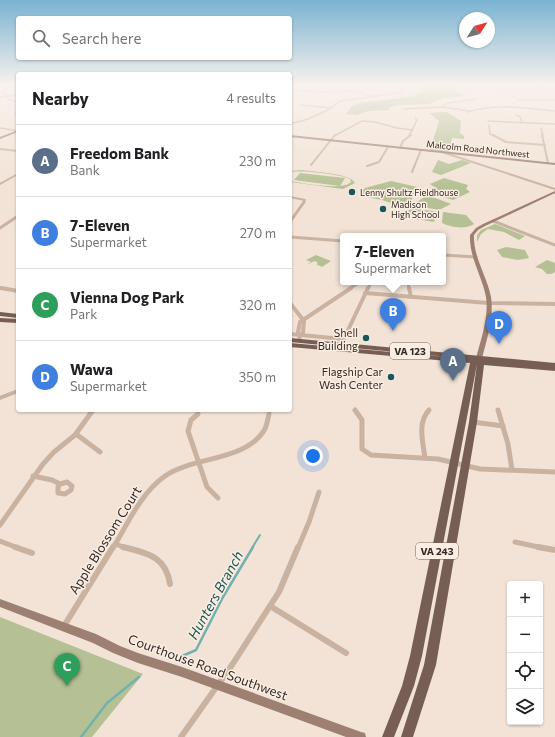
<!DOCTYPE html>
<html lang="en">
<head>
<meta charset="utf-8">
<style>
	body { margin:0; font-family:Commissioner,sans-serif; background:#f6f6f6; color:#202124 }
	.controls { position:absolute; right:12px; bottom:12px; display:grid; overflow:hidden; border-radius:4px; box-shadow:0 1px 3px #0004 }
	.controls button { width:36px; height:36px; display:grid; place-items:center; padding:0; border:0; border-bottom:1px solid #e0e0e0; background:#fff; color:#202124; font:20px sans-serif }
	.compass { position:absolute; left:459px; top:12px; width:36px; height:36px; border-radius:50%; background:#fff; box-shadow:0 1px 3px #0004; rotate:54deg }
	.you { position:absolute; left:313px; top:456px; width:14px; height:14px; margin:-10px; border:3px solid #fff; border-radius:50%; background:#1a73e8; box-shadow:0 0 0 6px #1a73e833 }
	.badge { display:grid; place-items:center; width:26px; height:26px; border-radius:50%; background:#ea580c; color:#fff; font-size:13px; font-weight:700 }
	.pin { position:absolute; translate:-50% -33px; filter:drop-shadow(0 1px 2px #0008) }
	.pin::after { content:''; position:absolute; top:21px; width:14px; height:12px; background:inherit; clip-path:polygon(0 0,100% 0,50% 100%) }
	.popup { position:absolute; left:340px; top:233px; width:106px; height:52px; box-sizing:border-box; display:grid; place-content:center; border-radius:4px; background:#fff; filter:drop-shadow(0 1px 3px #0005); font-size:13px; white-space:nowrap; color:#757577 }
	.popup b { font-size:15px; color:#202124 }
	.popup::after { content:''; position:absolute; left:50%; top:100%; margin-left:-8px; border:8px solid transparent; border-top-color:#fff }
	.list { margin:0; padding:0; list-style:none }
	h2 { display:flex; justify-content:space-between; align-items:center; height:52px; margin:0; padding:0 16px; font-size:17px }
	h2 small { font-size:13px; font-weight:400; color:#757577 }
	.list li { display:grid; grid-template-columns:26px 1fr auto; gap:12px; align-items:center; box-sizing:border-box; height:72px; padding:0 16px; border-top:1px solid #e0e0e0 }
	.list b { display:block; font-size:15px; white-space:nowrap }
	.list p { margin:0; font-size:13px; white-space:nowrap; color:#757577 }
	.list em { font-size:13px; font-style:normal; color:#757577 }
	.icon { flex:none; width:22px; height:22px; fill:none; stroke:currentColor; stroke-width:2; stroke-linecap:round; stroke-linejoin:round }
	.map { position:relative; flex:none; width:555px; height:737px; overflow:hidden }
	.search { position:absolute; background:#fff; box-shadow:0 1px 3px #0004; left:16px; top:16px; width:276px; height:44px; display:flex; align-items:center; gap:10px; box-sizing:border-box; padding:0 14px; border-radius:4px; color:#757577; font-size:15px }
	.panel { position:absolute; background:#fff; box-shadow:0 1px 3px #0004; left:16px; top:72px; width:276px; height:340px; border-radius:4px }
	.map>svg:first-child { display:block }
	.green { fill:#b5c195 }
	.lines { fill:none; stroke-linecap:round; stroke-linejoin:round }
	.stream-far2 { stroke:#73b1af; stroke-width:1 }
	.stream-far1 { stroke:#73b1af; stroke-width:2 }
	.stream { stroke:#73b1af; stroke-width:2.5 }
	.street-far5 { stroke:#cab2a1; stroke-width:1.5 }
	.street-far4 { stroke:#cab2a1; stroke-width:2 }
	.street-far3 { stroke:#cab2a1; stroke-width:3 }
	.street-far2 { stroke:#cab2a1; stroke-width:4 }
	.street-far1 { stroke:#cab2a1; stroke-width:5 }
	.street { stroke:#cab2a1; stroke-width:6 }
	.secondary { fill:#9e8073; fill-rule:evenodd }
	.primary { fill:#775e54; fill-rule:evenodd }
	.poi-dot { fill:#185858; stroke:#faede2; stroke-width:1.5 }
	.labels { text-anchor:middle; dominant-baseline:central; stroke-width:3; stroke-linejoin:round; paint-order:stroke }
	.far-street-label { font-size:9px; fill:#342825; stroke:#faede2 }
	.far-poi-label { font-size:9px; fill:#342825; stroke:#faede2; text-anchor:start }
	.shield { fill:#faede2; stroke:#6f635e; stroke-width:1 }
	.shield-label { font-size:10px; font-weight:bold; fill:#342825 }
	.poi-label { font-size:11px; fill:#342825; stroke:#faede2; text-anchor:end }
	.near-street-label { font-size:13px; fill:#342825; stroke:#faede2 }
	.near-water-label { font-size:14px; font-style:italic; fill:#185858; stroke:#faede2 }
</style>
</head>
<body>
<div class="map">
<svg width="555" height="737" viewBox="0 0 555 737">
	<rect width="100%" height="100%" fill="#f2e3d6"/>
	<g class="green">
		<path d="M431,85H459L455,88L459,93L465,96L440,99L429,104L398,105L388,108L390,110L368,111L357,115L346,114L352,106L359,103L414,96L421,92V87Z"/>
		<path d="M447,112L461,121L460,133L464,136V139L452,138L449,152L430,150L439,121L429,113Z"/>
		<path d="M438,160L449,164L462,160L471,163L441,175L432,172Z"/>
		<path d="M302,170C313,172 351,173 355,183L343,189L290,182V181C302,183 343,191 351,182L350,179C340,174 301,170 290,172V171Z"/>
		<path d="M300,173L345,178L340,186L294,180Z"/>
		<path d="M444,178L468,185L466,189L470,192L453,200L428,192L436,188L430,184Z"/>
		<path d="M391,181L417,187L412,199L405,205L400,206L382,200L366,197L361,192L365,188Z"/>
		<path d="M426,196H430L451,204L439,210L412,205Z"/>
		<path d="M410,208L439,212L434,222L416,219L417,216L407,214Z"/>
		<path d="M443,212L466,215L474,224C466,230 450,227 442,223Z"/>
		<path d="M495,224L525,236L519,240L504,232L488,229L481,234L477,242V235L481,230Z"/>
		<path d="M506,247L525,250L529,258L518,260L502,257L497,250Z"/>
		<path d="M316,255L331,261L322,267L316,264L318,263L315,261L306,265L311,262L306,260Z"/>
		<path d="M547,260L555,263V272L551,274H547L542,269L535,267Z"/>
		<path d="M0,617L143,674L92,737H0Z"/>
	</g>
	<g class="lines">
		<path class="stream-far2" d="M371,107L382,105L389,101L419,98L437,88L435,86L442,85"/>
		<path class="stream-far1" d="M252,548L260,535"/>
		<g class="stream">
			<path d="M180,657L196,650L223,597L253,547"/>
			<path d="M81,737L107,703L139,677"/>
		</g>
		<g class="street-far5">
			<path d="M18,85L7,88L3,91L9,100L18,102"/>
			<path d="M491,85C512,93 532,89 554,85"/>
			<path d="M529,85L553,90"/>
			<path d="M290,90L321,92"/>
			<path d="M471,91L469,87L474,85"/>
			<path d="M321,92L355,91L375,97"/>
			<path d="M0,97L18,95"/>
			<path d="M519,100H555"/>
			<path d="M300,105L331,108"/>
			<path d="M443,107L448,103L477,99"/>
			<path d="M404,109L443,107L469,111"/>
			<path d="M467,112C496,103 525,108 555,111"/>
			<path d="M15,114H18"/>
			<path d="M516,115L520,117L522,122"/>
			<path d="M488,121L555,124"/>
			<path d="M290,124L308,119L328,110L340,101L399,93L404,90L400,85"/>
			<path d="M489,125L490,134L495,136"/>
			<path d="M0,128L18,131"/>
			<path d="M541,128L543,136"/>
			<path d="M334,136L362,121L375,122L397,128L413,130"/>
			<path d="M409,136L417,120L415,118"/>
		</g>
		<g class="street-far4">
			<path d="M493,135L506,142L545,145"/>
			<path d="M542,135L548,163"/>
			<path d="M400,148L403,141L411,135"/>
			<path d="M0,149L18,151"/>
			<path d="M442,152L555,189"/>
			<path d="M311,165L335,135"/>
			<path d="M367,166L379,162L388,147"/>
			<path d="M412,172L421,150"/>
			<path d="M0,184L18,174"/>
			<path d="M290,197L305,200L303,203"/>
		</g>
		<g class="street-far3">
			<path d="M493,221L555,245"/>
			<path d="M290,222L304,202"/>
			<path d="M0,228L18,216"/>
			<path d="M290,237L343,241"/>
			<path d="M443,255L476,257"/>
			<path d="M408,282L409,289"/>
			<path d="M0,288L7,289"/>
			<path d="M349,289L360,282"/>
			<path d="M368,289L371,282"/>
		</g>
		<g class="street-far2">
			<path d="M1,288L18,291"/>
			<path d="M409,288L411,297"/>
			<path d="M365,293L488,303L555,304"/>
			<path d="M290,303L304,321L303,333L300,335L299,340"/>
			<path d="M290,334L343,339"/>
			<path d="M300,335L298,332L300,322L351,288"/>
			<path d="M340,347L368,288"/>
			<path d="M0,398L18,391"/>
		</g>
		<g class="street-far1">
			<path d="M355,410L362,420V449L371,455L438,459L480,469L555,472"/>
			<path d="M498,410L508,444L512,470"/>
			<path d="M198,414L191,420L188,431L207,487L218,498"/>
			<path d="M473,422L503,426"/>
			<path d="M76,434L100,452"/>
			<path d="M425,458C423,442 417,423 429,410"/>
			<path d="M33,476L52,480L60,484"/>
			<path d="M67,482L72,486L71,490L65,494L58,493V487L60,484Z"/>
			<path d="M0,525L43,464L54,452L75,435L93,410"/>
			<path d="M0,541L18,548"/>
			<path d="M515,542L543,548"/>
			<path d="M115,544L127,548"/>
			<path d="M113,548C128,523 141,493 165,476C193,456 246,462 265,429C267,424 268,419 269,414"/>
			<path d="M298,548L309,522L319,492"/>
		</g>
		<g class="street">
			<path d="M15,547L32,553"/>
			<path d="M123,547C147,553 166,556 170,584"/>
			<path d="M538,547L555,550"/>
			<path d="M270,606L346,653"/>
			<path d="M64,626L113,547"/>
			<path d="M181,737L232,665L279,592L298,547"/>
		</g>
		<g class="secondary">
			<path d="M18,130V132L0,139V137Z"/>
			<path d="M290,135L555,163V165L290,137Z"/>
			<path d="M555,191V193L485,226L478,230L474,235C473,257 487,276 491,297C494,317 487,339 482,358L479,360L477,359L476,358C481,339 489,317 486,297C482,276 469,257 470,235L476,228L483,224Z"/>
			<path d="M0,599L96,634L120,646L138,653L182,667L361,732L365,733L366,737H346L182,677L138,663L113,653L93,643L0,607Z"/>
		</g>
		<g class="primary">
			<path d="M0,312L18,314V318L0,316Z"/>
			<path d="M0,318L18,319V323L0,322Z"/>
			<path d="M290,338L555,363V371L484,365L477,422L436,665L413,737H401L424,665L469,422L477,364L422,656L414,686L394,737H382L402,686L410,656L470,363L290,347V343L470,359L290,342Z"/>
		</g>
	</g>
	<linearGradient id="sky" x2="0" y2="1"><stop stop-color="#79b3d1"/><stop offset="0.45" stop-color="#f9f2ed"/><stop offset="1" stop-color="#f9f2ed" stop-opacity="0"/></linearGradient>
	<rect width="555" height="188" fill="url(#sky)"/>
	<g class="poi-dot">
		<circle cx="352" cy="192" r="4"/>
		<circle cx="383" cy="209" r="4"/>
		<circle cx="366" cy="338" r="4"/>
		<circle cx="391" cy="377" r="4"/>
	</g>
	<g class="labels">
		<g class="far-street-label">
			<text transform="translate(478 149) rotate(6)">Malcolm Road Northwest</text>
		</g>
		<g class="far-poi-label">
			<text x="360" y="192">Lenny Shultz Fieldhouse</text>
			<text x="391" y="204">Madison<tspan x="391" dy="10">High School</tspan></text>
		</g>
		<g class="shield">
			<rect x="390" y="343" width="40" height="16" rx="3"/>
			<rect x="416" y="543" width="42" height="16" rx="3"/>
		</g>
		<g class="shield-label">
			<text x="410" y="351">VA 123</text>
			<text x="437" y="551">VA 243</text>
		</g>
		<g class="poi-label">
			<text x="358" y="332">Shell<tspan x="358" dy="13">Building</tspan></text>
			<text x="383" y="371">Flagship Car<tspan x="383" dy="13">Wash Center</tspan></text>
		</g>
		<g class="near-street-label">
			<text transform="translate(105 540) rotate(-58)">Apple Blossom Court</text>
			<text transform="translate(208 667) rotate(20)">Courthouse Road Southwest</text>
		</g>
		<g class="near-water-label">
			<text transform="translate(215 595) rotate(-61)">Hunters Branch</text>
		</g>
	</g>
</svg>
<div class="controls">
<button>+</button>
<button>−</button>
<button><svg class="icon" aria-label="locate" viewBox="0 0 24 24"><circle cx="12" cy="12" r="6"/><path d="M12 2v4M12 18v4M2 12h4M18 12h4"/></svg></button>
<button><svg class="icon" aria-label="layers" viewBox="0 0 24 24"><path d="M12 4l9 5-9 5-9-5zM3 14l9 5 9-5"/></svg></button>
</div>
<svg class="compass" viewBox="-18 -18 36 36"><path d="M0-13l5 13h-10z" fill="#e53935"/><path d="M0 13l5-13h-10z" fill="#757577"/></svg>
<div class="you"></div>
<div class="pin badge" style="left:453px;top:381px;background:#5c6f8a">A</div>
<div class="pin badge" style="left:393px;top:331px;background:#3f7fe0">B</div>
<div class="popup"><b>7-Eleven</b>Supermarket</div>
<div class="pin badge" style="left:67px;top:686px;background:#2e9e5b">C</div>
<div class="pin badge" style="left:499px;top:344px;background:#3f7fe0">D</div>
<div class="search"><svg class="icon" aria-label="search" viewBox="0 0 24 24"><circle cx="10" cy="10" r="6"/><path d="M15 15l6 6"/></svg>Search here</div>
<section class="panel">
<h2>Nearby<small>4 results</small></h2>
<ul class="list">
<li><span class="badge" style="background:#5c6f8a">A</span><div><b>Freedom Bank</b><p>Bank</p></div><em>230 m</em></li>
<li><span class="badge" style="background:#3f7fe0">B</span><div><b>7-Eleven</b><p>Supermarket</p></div><em>270 m</em></li>
<li><span class="badge" style="background:#2e9e5b">C</span><div><b>Vienna Dog Park</b><p>Park</p></div><em>320 m</em></li>
<li><span class="badge" style="background:#3f7fe0">D</span><div><b>Wawa</b><p>Supermarket</p></div><em>350 m</em></li>
</ul>
</section>
</div>
</body>
</html>
